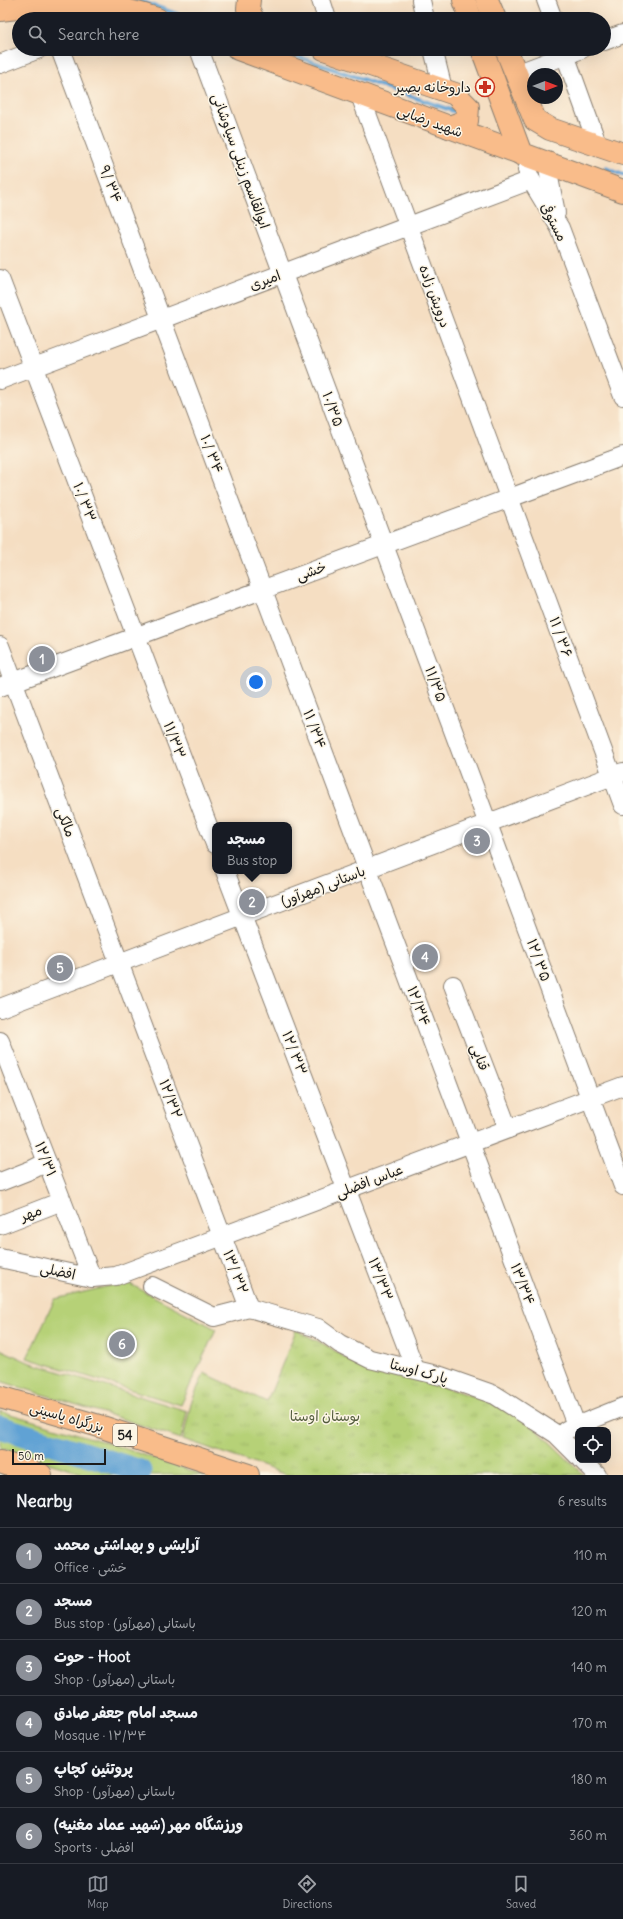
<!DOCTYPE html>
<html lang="en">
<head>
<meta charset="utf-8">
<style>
	body { margin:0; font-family:Delius,"Playpen Sans Arabic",sans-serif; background:#242831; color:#f1f3f6 }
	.controls { position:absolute; right:12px; bottom:12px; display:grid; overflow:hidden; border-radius:8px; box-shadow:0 4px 16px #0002 }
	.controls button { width:36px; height:36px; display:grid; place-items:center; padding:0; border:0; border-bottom:1px solid #363941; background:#171b24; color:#f1f3f6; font:20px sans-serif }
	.compass { position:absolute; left:527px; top:68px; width:36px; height:36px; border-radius:50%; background:#171b24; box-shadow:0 4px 16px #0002; rotate:90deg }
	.scale { position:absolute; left:12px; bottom:10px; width:94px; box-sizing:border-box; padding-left:4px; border:2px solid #1c1c1c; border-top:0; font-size:11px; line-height:14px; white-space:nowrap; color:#1c1c1c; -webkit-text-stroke:3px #fcf5e5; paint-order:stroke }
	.you { position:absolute; left:256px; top:682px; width:14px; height:14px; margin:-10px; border:3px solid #fff; border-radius:50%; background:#1a73e8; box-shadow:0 0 0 6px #1a73e833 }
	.badge { display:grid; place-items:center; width:26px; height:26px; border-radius:50%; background:#8c9099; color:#fff; font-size:13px; font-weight:700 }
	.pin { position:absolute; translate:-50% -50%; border:2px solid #fff; box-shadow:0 1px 4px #0006 }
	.popup { position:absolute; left:212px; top:822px; width:80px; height:52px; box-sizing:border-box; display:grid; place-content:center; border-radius:8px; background:#171b24; filter:drop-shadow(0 1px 3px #0005); font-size:13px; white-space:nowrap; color:#9ea1a6 }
	.popup b { font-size:15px; color:#f1f3f6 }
	.popup::after { content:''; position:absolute; left:50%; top:100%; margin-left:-8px; border:8px solid transparent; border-top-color:#171b24 }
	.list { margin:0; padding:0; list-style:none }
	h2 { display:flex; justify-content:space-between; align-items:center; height:52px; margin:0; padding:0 16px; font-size:17px }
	h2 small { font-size:13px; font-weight:400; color:#9ea1a6 }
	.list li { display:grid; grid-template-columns:26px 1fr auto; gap:12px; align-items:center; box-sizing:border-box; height:56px; padding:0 16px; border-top:1px solid #363941 }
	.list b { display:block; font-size:15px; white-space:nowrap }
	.list p { margin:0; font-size:13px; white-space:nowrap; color:#9ea1a6 }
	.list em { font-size:13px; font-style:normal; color:#9ea1a6 }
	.icon { flex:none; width:22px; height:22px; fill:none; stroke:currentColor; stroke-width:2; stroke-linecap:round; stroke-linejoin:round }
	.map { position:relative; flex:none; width:623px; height:1475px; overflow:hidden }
	.search { position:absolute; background:#171b24; box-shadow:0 4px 16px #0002; left:12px; right:12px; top:12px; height:44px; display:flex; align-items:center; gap:10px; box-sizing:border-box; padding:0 14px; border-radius:22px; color:#9ea1a6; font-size:15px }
	.sheet { height:388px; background:#171b24 }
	nav { display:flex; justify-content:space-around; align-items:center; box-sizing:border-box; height:56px; border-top:1px solid #363941; background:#171b24; font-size:11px; color:#9ea1a6 }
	nav a { display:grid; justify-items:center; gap:2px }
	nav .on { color:#8c9099 }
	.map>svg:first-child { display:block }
	.park { fill:url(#park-tufts); stroke:#69764a }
	.garden { fill:#b6d177; stroke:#69764a }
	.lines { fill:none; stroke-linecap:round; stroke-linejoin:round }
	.stream { stroke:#60a2d4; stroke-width:4 }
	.river { stroke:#60a2d4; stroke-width:23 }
	.minor-casing { stroke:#887d6f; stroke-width:20 }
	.major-casing { stroke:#887d6f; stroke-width:24 }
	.highway-casing { stroke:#887d6f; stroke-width:24 }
	.minor { stroke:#fff; stroke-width:18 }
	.major { stroke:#f9bc8a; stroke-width:22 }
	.highway { stroke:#f9bc8a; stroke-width:22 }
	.labels { text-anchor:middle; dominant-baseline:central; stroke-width:3; stroke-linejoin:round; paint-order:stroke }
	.shield { fill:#fcf5e5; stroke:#5f5d58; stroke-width:1 }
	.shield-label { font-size:13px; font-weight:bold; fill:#1c1c1c }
	.poi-label { font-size:14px; fill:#1c1c1c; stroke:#fcf5e5; text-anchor:end }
	.street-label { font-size:14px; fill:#1c1c1c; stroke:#fcf5e5 }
	.park-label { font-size:14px; fill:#525b3c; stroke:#fcf5e5 }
</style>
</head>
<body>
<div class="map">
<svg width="623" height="1475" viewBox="0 0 623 1475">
	<defs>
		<pattern id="park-tufts" width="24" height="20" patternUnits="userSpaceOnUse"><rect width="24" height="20" fill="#b6d177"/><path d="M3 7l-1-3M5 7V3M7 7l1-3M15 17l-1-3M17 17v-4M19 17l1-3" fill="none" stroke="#9cb366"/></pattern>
	</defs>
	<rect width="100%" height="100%" fill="#fcf5e5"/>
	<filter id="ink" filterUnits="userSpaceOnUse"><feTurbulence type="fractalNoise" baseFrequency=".025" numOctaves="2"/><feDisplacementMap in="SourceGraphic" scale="8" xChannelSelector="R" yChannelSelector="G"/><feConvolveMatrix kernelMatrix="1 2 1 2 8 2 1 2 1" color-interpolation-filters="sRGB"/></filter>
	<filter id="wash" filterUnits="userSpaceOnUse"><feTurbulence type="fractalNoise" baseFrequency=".012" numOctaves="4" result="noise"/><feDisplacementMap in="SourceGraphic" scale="16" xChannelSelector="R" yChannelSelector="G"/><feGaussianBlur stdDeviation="0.9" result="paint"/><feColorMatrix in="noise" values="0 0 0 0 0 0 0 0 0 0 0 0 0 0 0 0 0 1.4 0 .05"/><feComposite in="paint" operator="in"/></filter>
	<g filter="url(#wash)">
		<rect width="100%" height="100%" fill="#f5dec2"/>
		<path class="park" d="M296,1330L329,1347L357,1366L369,1370L408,1376L437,1385L482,1399L513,1413L536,1429L584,1475H287L183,1439L191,1403L204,1373L267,1402Z"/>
		<g class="garden">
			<path d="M126,1282L216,1329L181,1405L27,1358L55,1299Z"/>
			<path d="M0,1349L28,1362L187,1411L181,1439L126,1420L0,1381Z"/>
			<path d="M0,1411L105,1442L204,1475H88L0,1448Z"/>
		</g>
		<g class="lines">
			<g class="stream">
				<path d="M137,0L191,19"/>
				<path d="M276,49L456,112"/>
				<path d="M606,168L623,175"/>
			</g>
			<path class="river" d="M0,1427L140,1471"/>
		</g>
	</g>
	<g filter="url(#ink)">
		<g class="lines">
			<defs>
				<g id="minor">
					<path d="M321,0L327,19"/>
					<path d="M421,0L425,19"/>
					<path d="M546,0L553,19"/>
					<path d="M604,41L623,34"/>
					<path d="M60,49L576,1425"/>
					<path d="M199,49L623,1186"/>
					<path d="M433,49L443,89"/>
					<path d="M563,49L598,146"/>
					<path d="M0,64L39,49"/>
					<path d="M516,74L582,49"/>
					<path d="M360,95L623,805"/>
					<path d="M548,164L550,183L556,213"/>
					<path d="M527,170L531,180L560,228L623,396"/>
					<path d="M0,279L215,844"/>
					<path d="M0,380L531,180"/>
					<path d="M0,646L249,1308"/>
					<path d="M0,687L623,456"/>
					<path d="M225,871L415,1369"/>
					<path d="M453,985L508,1129"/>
					<path d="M0,1008L623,772"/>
					<path d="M0,1041L92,1278"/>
					<path d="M0,1182L33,1169L47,1162"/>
					<path d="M0,1225L62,1201"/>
					<path d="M0,1258L92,1278L116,1276L623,1086"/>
					<path d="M152,1286L214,1317L249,1308"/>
					<path d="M249,1308L318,1328L340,1344L370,1359L441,1376L495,1395L556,1434L578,1456"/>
					<path d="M566,1430L623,1407"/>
					<path d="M582,1460L597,1475"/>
				</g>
				<g id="major">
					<path d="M249,0L248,9L253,19"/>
					<path d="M464,0L471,19"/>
					<path d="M487,0L495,19"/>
					<path d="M0,10C57,3 101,0 157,19"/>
					<path d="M238,49L623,191"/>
					<path d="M324,49L455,94L468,107L467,121L449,127"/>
					<path d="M482,49L521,154"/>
					<path d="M506,49L535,120L550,129L623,154"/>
				</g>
				<g id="highway">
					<path d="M0,1397L99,1426L248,1475"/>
					<path d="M0,1462L41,1475"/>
				</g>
			</defs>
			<use href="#minor" class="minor-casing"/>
			<use href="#major" class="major-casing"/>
			<use href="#highway" class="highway-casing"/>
			<use href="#minor" class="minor"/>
			<use href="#major" class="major"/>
			<use href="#highway" class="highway"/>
		</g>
	</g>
	<defs>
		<symbol id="pharmacy-ring" viewBox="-11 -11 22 22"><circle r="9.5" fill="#fcf5e5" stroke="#c8321e" stroke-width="1.5"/><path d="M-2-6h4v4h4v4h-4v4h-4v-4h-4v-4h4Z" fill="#c8321e"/></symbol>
	</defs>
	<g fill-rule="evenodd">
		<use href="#pharmacy-ring" x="474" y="76" width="22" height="22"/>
	</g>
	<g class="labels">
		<rect class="shield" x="113" y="1424" width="24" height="22" rx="3"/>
		<g class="shield-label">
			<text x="125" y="1435">54</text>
		</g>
		<g class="poi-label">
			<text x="471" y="87">داروخانه بصیر</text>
		</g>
		<g class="street-label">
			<text transform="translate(430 121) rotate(20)">شهید رضایی</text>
			<text transform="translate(241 161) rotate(70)">ابوالقاسم زینلی سیاوشانی</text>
			<text transform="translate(111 184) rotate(69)">۹/ ۳۴</text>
			<text transform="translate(554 222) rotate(63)">مستوفی</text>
			<text transform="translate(265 280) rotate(-21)">امیری</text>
			<text transform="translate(435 296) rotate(70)">درویش زاده</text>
			<text transform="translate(333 409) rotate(70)">۱۰/۳۵</text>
			<text transform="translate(212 454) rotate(69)">۱۰/ ۳۴</text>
			<text transform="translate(85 502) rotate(69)">۱۰/ ۳۳</text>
			<text transform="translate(311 571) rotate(-20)">خشی</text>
			<text transform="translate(561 637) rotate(70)">۱۱ / ۳۶</text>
			<text transform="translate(436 684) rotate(70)">۱۱/۳۵</text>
			<text transform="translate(315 729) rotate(69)">۱۱ /۳۴</text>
			<text transform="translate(175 740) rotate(69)">۱۱/۳۳</text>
			<text transform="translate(66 822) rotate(69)">مالکی</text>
			<text transform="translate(323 886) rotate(-21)">باستانی (مهرآور)</text>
			<text transform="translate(539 960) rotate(70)">۱۲/ ۳۵</text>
			<text transform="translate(419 1006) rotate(69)">۱۲/۳۴</text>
			<text transform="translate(295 1053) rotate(69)">۱۲/ ۳۳</text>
			<text transform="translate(480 1057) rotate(69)">قنایی</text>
			<text transform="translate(171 1099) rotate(69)">۱۲/۳۲</text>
			<text transform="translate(46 1159) rotate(69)">۱۲/۳۱</text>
			<text transform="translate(369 1181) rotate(-21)">عباس افضلی</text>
			<text transform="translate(31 1213) rotate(-21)">مهر</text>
			<text transform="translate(58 1271) rotate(12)">افضلی</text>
			<text transform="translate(236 1272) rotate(69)">۱۳/ ۳۲</text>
			<text transform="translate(381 1279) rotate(69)">۱۳/۳۳</text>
			<text transform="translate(523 1284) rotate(69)">۱۳/۳۴</text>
			<text transform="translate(419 1371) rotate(15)">پارک اوستا</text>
			<text transform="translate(67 1417) rotate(16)">بزرگراه یاسینی</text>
		</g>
		<g class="park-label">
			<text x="325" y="1416">بوستان اوستا</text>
		</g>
	</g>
</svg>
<div class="controls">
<button><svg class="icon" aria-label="locate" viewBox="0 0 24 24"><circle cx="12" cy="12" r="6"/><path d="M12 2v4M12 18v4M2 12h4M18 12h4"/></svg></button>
</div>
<svg class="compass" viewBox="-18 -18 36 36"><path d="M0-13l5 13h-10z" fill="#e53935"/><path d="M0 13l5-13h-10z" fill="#9ea1a6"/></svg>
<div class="scale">50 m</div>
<div class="you"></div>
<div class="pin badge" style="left:42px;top:659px">1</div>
<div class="pin badge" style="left:252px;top:902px">2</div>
<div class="popup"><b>مسجد</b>Bus stop</div>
<div class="pin badge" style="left:477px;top:841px">3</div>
<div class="pin badge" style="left:425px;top:957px">4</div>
<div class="pin badge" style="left:60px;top:968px">5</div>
<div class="pin badge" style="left:122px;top:1344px">6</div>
<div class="search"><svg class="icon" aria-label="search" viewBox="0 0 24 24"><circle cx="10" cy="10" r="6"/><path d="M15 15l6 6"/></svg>Search here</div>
</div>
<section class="sheet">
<h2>Nearby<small>6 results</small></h2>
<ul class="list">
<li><span class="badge">1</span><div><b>آرایشی و بهداشتی محمد</b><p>Office · خشی</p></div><em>110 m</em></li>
<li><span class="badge">2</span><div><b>مسجد</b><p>Bus stop · باستانی (مهرآور)</p></div><em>120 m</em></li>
<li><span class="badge">3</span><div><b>حوت - Hoot</b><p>Shop · باستانی (مهرآور)</p></div><em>140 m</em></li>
<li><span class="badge">4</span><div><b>مسجد امام جعفر صادق</b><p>Mosque · ۱۲/۳۴</p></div><em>170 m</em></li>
<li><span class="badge">5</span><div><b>پروتئین کچاپ</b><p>Shop · باستانی (مهرآور)</p></div><em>180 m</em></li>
<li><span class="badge">6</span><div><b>ورزشگاه مهر (شهید عماد مغنیه)</b><p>Sports · افضلی</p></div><em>360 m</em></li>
</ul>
</section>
<nav>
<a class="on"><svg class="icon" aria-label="map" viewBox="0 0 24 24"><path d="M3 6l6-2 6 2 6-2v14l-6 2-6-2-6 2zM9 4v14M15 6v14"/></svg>Map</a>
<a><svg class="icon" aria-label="directions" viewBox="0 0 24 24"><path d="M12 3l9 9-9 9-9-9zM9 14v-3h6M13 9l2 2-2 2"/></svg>Directions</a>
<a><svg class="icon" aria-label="saved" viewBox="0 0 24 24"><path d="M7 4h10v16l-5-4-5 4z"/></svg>Saved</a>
</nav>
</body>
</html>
